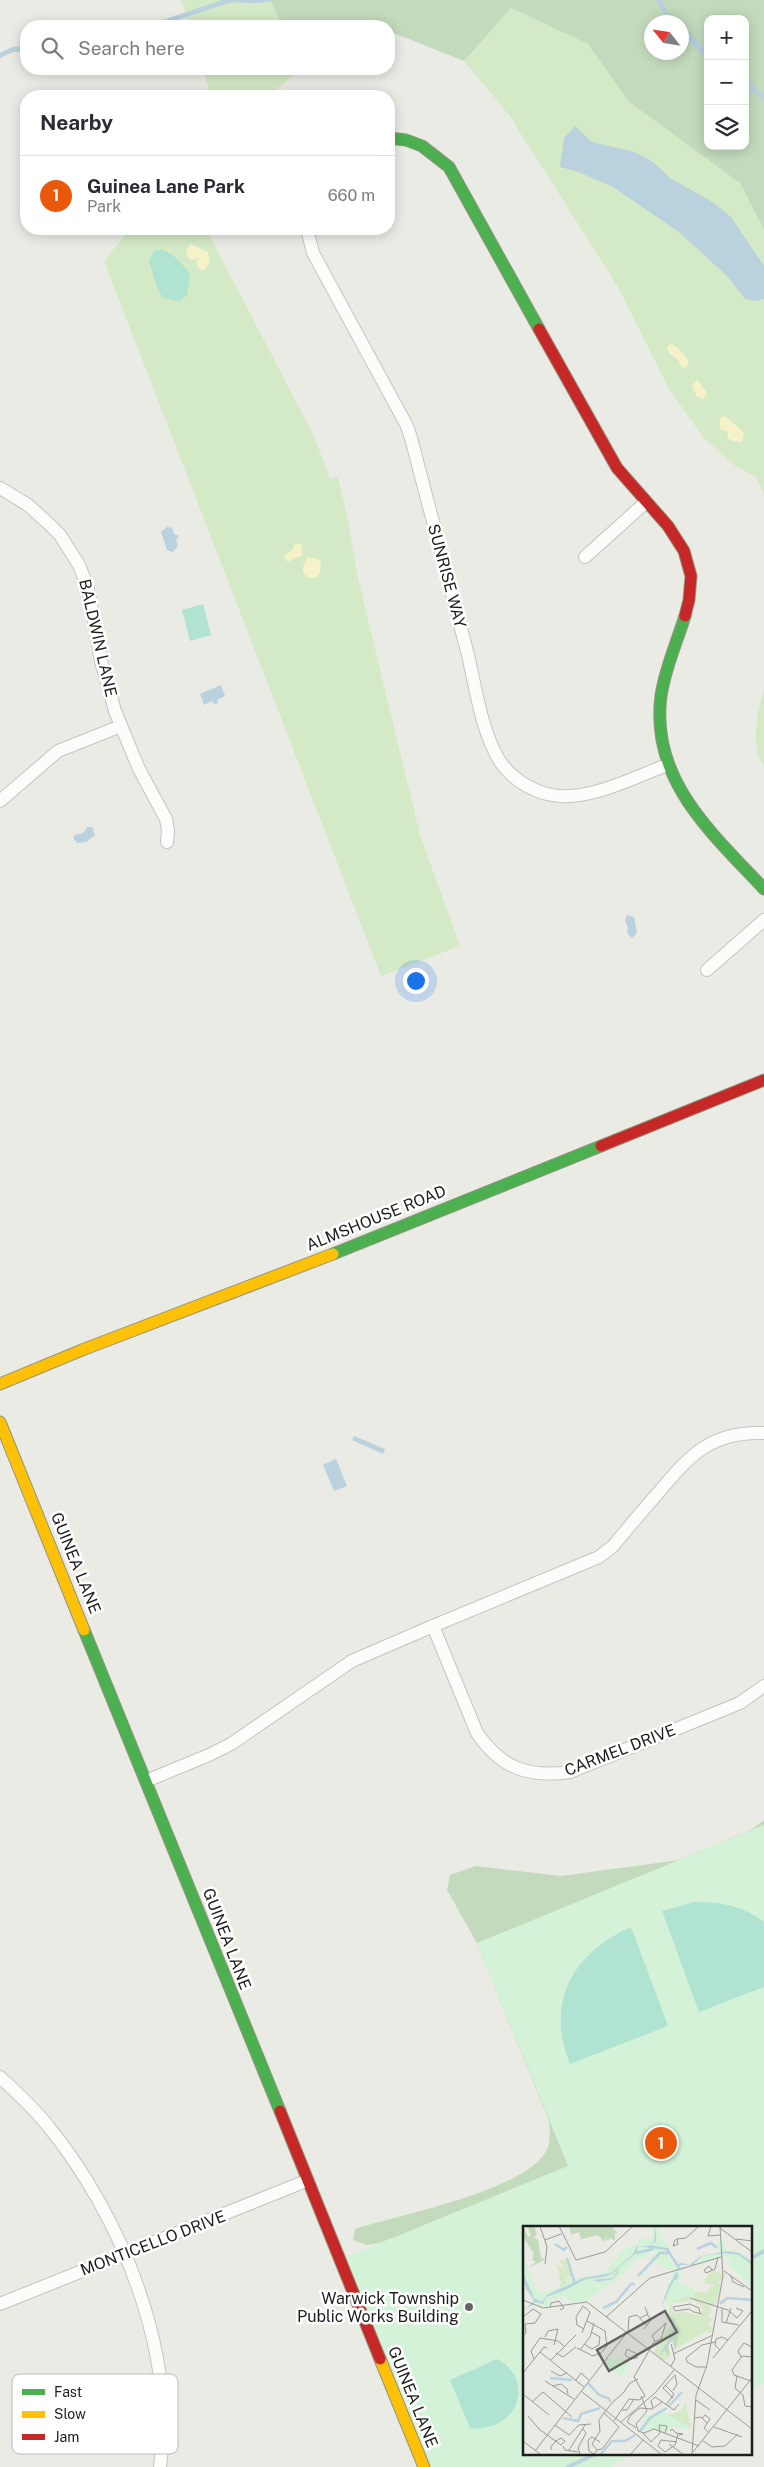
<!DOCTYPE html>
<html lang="en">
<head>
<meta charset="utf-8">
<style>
	body { margin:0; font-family:"Public Sans",sans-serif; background:#f7f7f7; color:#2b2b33 }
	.controls { position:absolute; right:15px; top:15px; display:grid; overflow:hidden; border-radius:10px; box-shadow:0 2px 12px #0003 }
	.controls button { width:45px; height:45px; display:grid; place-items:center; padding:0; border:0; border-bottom:1px solid #e1e1e2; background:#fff; color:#2b2b33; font:25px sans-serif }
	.compass { position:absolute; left:644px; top:15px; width:45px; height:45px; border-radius:50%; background:#fff; box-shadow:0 2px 12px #0003; rotate:300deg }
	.you { position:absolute; left:415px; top:980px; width:18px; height:18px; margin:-12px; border:4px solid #fff; border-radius:50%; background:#1a73e8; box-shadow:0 0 0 8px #1a73e833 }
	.badge { display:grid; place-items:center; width:32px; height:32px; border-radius:50%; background:#ea580c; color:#fff; font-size:16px; font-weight:700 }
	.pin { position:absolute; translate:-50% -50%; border:2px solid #fff; box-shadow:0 1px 5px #0006 }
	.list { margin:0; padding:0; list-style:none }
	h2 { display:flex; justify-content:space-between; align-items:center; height:65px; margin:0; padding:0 20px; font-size:21px }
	h2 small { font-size:16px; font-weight:400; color:#7c7c81 }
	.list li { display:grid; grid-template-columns:32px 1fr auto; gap:15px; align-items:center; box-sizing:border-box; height:80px; padding:0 20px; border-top:1px solid #e1e1e2 }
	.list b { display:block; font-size:19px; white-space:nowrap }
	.list p { margin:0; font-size:16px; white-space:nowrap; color:#7c7c81 }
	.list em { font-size:16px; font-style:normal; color:#7c7c81 }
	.icon { flex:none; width:28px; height:28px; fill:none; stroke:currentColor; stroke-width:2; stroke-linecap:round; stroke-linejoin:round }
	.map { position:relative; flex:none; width:764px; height:2467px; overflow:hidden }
	.search { position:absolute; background:#fff; box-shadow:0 2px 12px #0003; left:20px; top:20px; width:375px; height:55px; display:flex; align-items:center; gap:12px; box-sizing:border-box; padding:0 18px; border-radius:20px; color:#7c7c81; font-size:19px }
	.panel { position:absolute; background:#fff; box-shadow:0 2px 12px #0003; left:20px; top:90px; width:375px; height:145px; border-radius:20px }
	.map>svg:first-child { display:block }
	.grass { fill:#d4e9c5 }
	.forest { fill:#c3dabc; fill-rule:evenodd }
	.sand { fill:#f5f2c9 }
	.park { fill:#d4f2d7 }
	.pitch { fill:#b1e3d3 }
	.water { fill:#b9d2de }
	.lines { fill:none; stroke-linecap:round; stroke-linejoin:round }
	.stream { stroke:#b9d2de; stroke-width:4 }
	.street-casing { stroke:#c4c4c2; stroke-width:14 }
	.fast-casing { stroke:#90957e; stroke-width:13 }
	.slow-casing { stroke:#90957e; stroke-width:13 }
	.jam-casing { stroke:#90957e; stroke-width:13 }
	.street { stroke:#fcfcfb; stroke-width:12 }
	.fast { stroke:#4caf50; stroke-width:11 }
	.slow { stroke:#ffc107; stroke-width:11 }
	.jam { stroke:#c62828; stroke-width:11 }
	.poi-dot { fill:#656563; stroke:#fff; stroke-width:2 }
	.labels { text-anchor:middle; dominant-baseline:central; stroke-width:5; stroke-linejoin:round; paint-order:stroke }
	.street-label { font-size:16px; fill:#1d1d1d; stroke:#fff }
	.poi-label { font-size:16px; fill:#1d1d1d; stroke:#fff; text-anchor:end }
	.inset-river { fill:none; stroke:#b9d2de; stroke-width:2.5 }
	.inset-road { fill:none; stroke:#999996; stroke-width:1 }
	.view { fill:#656563; fill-opacity:0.15; stroke:#656563; stroke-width:2.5 }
	.inset-edge { fill:none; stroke:#1d1d1d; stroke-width:2.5 }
	.key { fill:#fff; stroke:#bbb; stroke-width:1 }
	.key-label { font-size:14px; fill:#1d1d1d }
</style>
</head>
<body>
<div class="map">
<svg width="764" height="2467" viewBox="0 0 764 2467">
	<rect width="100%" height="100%" fill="#ebebe6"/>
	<g class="grass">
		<path d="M181,0H270L283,26H190Z"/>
		<path d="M511,8L588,44L629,102L740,183L764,230V495L757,478L734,465L703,437L669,389L618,287L509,115L464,61Z"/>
		<path d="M203,69H301L268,96H211Z"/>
		<path d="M130,229H206L314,436L330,479L338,477L348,521L358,578L420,835L460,946L381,976L104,261Z"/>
		<path d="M764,689V767C750,746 757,713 764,689Z"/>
	</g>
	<g class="forest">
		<path d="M270,0H764V230L740,183L629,102L588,44L511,8L464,61L389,31V26H283ZM708,19H745V146H708ZM652,22H682V52H652Z"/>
		<path d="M764,1820V1851L623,2142L485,2205L379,2243L366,2245L353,2240L355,2229C396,2215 533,2190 548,2147C550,2140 550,2129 549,2121L477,1943L447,1890L450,1875L476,1866L561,1876L679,1860L751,1830Z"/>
	</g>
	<g class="sand">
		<path d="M191,244L208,252L210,263L204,270H201L196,264L200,258L191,260L187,256L186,250Z"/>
		<path d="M670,344C677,345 686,356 689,363L687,367L682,368L679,361L669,353L667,348Z"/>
		<path d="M697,380L707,392L704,399L697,397L692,386Z"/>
		<path d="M725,416L744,433L742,442L732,441L728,438L727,431L720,429V418Z"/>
		<path d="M295,543L301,544L303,555L287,562L284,555L293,550Z"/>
		<path d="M307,557L318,559L321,562L320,573L316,578H309L303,573V567Z"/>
	</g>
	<path class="park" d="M764,1825V2383L750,2391V2227H524V2453H634L609,2467H431L346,2257L568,2166L477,1943Z"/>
	<g class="pitch">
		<path d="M161,249C171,252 186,266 190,276L187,295L179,301L163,298L157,288L149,261L154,251Z"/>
		<path d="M203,604L211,635L190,641L182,610Z"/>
		<path d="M694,1902C719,1901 744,1906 764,1922V1987L699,2012L662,1911Z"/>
		<path d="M631,1927L668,2026L570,2064C545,2003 572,1953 631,1927Z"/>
		<path d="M497,2359C538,2381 516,2434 470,2428L450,2380Z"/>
	</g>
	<g class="water">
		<path d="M222,0H272C258,6 243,1 228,3L161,26H145Z"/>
		<path d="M656,0H662L669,14L679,22H671L665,17Z"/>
		<path d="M682,25L708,52V58L699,53L682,32Z"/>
		<path d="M26,46V51L13,52L0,58V53L12,47Z"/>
		<path d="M745,78L763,93L764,104L760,97L745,85Z"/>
		<path d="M575,126L592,142L635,152L653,162L670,178L714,203L731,217L764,266V299L757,301L745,299L728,277L679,232L613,187L576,171L560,167L564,138Z"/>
		<path d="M167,527L172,528L174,534L179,536L176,540L178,546L173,552L167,550L161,532Z"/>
		<path d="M221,685L225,696L217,700L218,703L214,704L212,701L204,705L200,694Z"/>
		<path d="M87,827H92L95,835L86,842L77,843L73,838L75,835L83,833Z"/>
		<path d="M627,915L634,917L637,933L632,938L627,933L628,928L625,921Z"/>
		<path d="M354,1436L385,1449L383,1454L352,1440Z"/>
		<path d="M336,1459L347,1486L334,1491L323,1465Z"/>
	</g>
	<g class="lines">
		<g class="stream">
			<path d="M750,2259L764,2251"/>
			<path d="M568,2467L597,2453"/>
		</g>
		<defs>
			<g id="street">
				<path d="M307,229L313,253L407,426L411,438C430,510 449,583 468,655C476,689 481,729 499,760C510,777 528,789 547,794C584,804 632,778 667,765"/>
				<path d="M0,488L28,505L49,524L60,535L79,565L88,588L101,661L115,711L139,769L166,819L168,830L167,842"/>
				<path d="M585,557L645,503"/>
				<path d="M0,801L58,751L121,726"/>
				<path d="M707,970L764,920"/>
				<path d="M764,1433C711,1431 690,1455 658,1493C643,1510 628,1528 613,1546L599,1557L433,1626L477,1733C501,1768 528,1778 570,1772L718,1712L740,1703L764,1686"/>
				<path d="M146,1781L209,1755L231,1744L352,1661L433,1626"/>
				<path d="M0,2077C17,2093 34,2108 48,2126C120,2214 177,2351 160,2467"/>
				<path d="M0,2304L306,2181"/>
			</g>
			<g id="fast">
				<path d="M389,138L406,140L422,146L449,167L539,329"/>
				<path d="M685,616C677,642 665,668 661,696C650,780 712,833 764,889"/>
				<path d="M333,1254L601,1146"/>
				<path d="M84,1630L280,2111"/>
			</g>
			<g id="slow">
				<path d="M0,1384L82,1350L333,1254"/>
				<path d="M0,1422L84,1630"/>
				<path d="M380,2359L424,2467"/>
			</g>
			<g id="jam">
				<path d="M539,329L617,468L668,526L684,551L691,576L689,600L685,616"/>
				<path d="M601,1146L764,1080"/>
				<path d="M280,2111L380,2359"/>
			</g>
		</defs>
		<use href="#street" class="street-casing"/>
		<use href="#fast" class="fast-casing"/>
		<use href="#slow" class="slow-casing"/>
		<use href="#jam" class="jam-casing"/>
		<use href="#street" class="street"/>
		<use href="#fast" class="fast"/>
		<use href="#slow" class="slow"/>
		<use href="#jam" class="jam"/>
	</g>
	<circle class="poi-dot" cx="469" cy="2307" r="5"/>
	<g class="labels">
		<g class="street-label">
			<text transform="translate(447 576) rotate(75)">SUNRISE WAY</text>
			<text transform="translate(98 638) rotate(77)">BALDWIN LANE</text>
			<text transform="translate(376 1218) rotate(-22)">ALMSHOUSE ROAD</text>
			<text transform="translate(76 1563) rotate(68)">GUINEA LANE</text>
			<text transform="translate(620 1750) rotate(-21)">CARMEL DRIVE</text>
			<text transform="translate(227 1939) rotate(69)">GUINEA LANE</text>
			<text transform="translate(153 2243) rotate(-21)">MONTICELLO DRIVE</text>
			<text transform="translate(413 2397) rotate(68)">GUINEA LANE</text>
		</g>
		<g class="poi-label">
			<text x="459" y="2298">Warwick Township<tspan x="459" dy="18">Public Works Building</tspan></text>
		</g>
	</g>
	<g transform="translate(523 2226)">
		<rect width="229" height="229" fill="#ebebe6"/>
		<path d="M43,33L49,51L46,50L42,54L44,57L35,62L38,57L34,39L42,44L36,35ZM190,44L200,48L199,54L194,57L198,59L195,72H190L195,73L191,81L171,72V66H179L178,61L180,60L179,66L183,67L189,59L191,64L190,59L183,58L181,54ZM164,67L167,75L148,77L150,87L162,86L178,90L180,82L169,73L185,79L188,83L185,91L189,93L184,101L186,98L189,101L188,107L182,106L154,122L156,99L148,90L145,94L142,93L146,88L147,74L164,70ZM148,99L149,108L141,122L147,131L141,134L130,126ZM163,177L167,199L169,196L168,200L165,201L168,202L145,189L158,185Z" fill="#d4e9c5"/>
		<path d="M0,0L5,11L8,9L4,0H11L14,9L10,12L15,13L18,32L23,33L5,42L13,36L9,34L11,28L0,11ZM60,0H88L95,7H92V15L88,12L83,15V10L81,16L75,9L47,16L58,13L56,6L48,9L46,1ZM148,90L158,103L152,125L150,115L145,118L147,131L140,123L149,108L150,99L145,94Z" fill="#c3dabc"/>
		<path d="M128,0L137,1L136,6L147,22L144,26L147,34L151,39L161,41L155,56L170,62L171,72L163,70L145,80L141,74L152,43L145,44L127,33L136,25H127L124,31H114L106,43L64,75L51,77L40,70L26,74V80L17,81L1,61L0,30L15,67H21L44,57L43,53L79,48L104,21L113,19L116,13H130ZM200,13L204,25L208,26L210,22L229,35V64L225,56L206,40L207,34L201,30L177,38L176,42L174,37L179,30L196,28L194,17ZM96,129L107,138L98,150L79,138L85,130L91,135ZM136,184L165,201L164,203L149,200L141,207L131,203L116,205L123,196L119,191L123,188L128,190Z" fill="#d4f2d7"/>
		<path d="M133,0V15L131,17L129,16L126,19L145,22L155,38L159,37L166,39L178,30L205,25L216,27L229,36V39L216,29L201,27L179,30L170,39H157L156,44L154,45L155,51L154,53L151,54L154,47L138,82L146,92H151L154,101L150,113L152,118L153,125L149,111L145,120L135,131L154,101L150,92H146L138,82L145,61L154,45L156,44L143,24L115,20L113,27L96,41L95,46L93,49L90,53L86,54L79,55L77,56L69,54L90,52L96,42L88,48L81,51L63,53L43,64L23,71L20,78L12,76L11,78L0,85L11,75L3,62L0,47L11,72L19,76L24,69L60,52L88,47L110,28L114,20H126L129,16H131Z" fill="#b9d2de"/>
		<path class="inset-river" d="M32,18L41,24L44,21M174,23L188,17L194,22M113,27L130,23M44,32L52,58M115,50L137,27H146M197,78L204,72L229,74M80,82L93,76L108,58H112M27,152L49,154M65,157L76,169L85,172L88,176M146,180L159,166M40,192L55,195L58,188L77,182M117,205L127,192L144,182M78,228L89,215H102L112,209"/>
		<path class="inset-road" d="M17,0L24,21L22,38M36,0L53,34L82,26L110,0M188,0L185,10L197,9M197,2L229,26M154,13L155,18L150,20L152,14L154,13L163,12L176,0M213,13L229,15M22,14L38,8M189,44L186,40L181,44L183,47L192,43L195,31M201,45L229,65M208,50L210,56L221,61M167,72L205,84L214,92L220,85L213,82M0,74L20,82L64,76L229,203M27,81L28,77L36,75L41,82L37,84M199,83V96L216,99M177,88L176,82L167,78L150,81L152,85L166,83L169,85L171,86L179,88M0,91L10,83L18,88L12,97L2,98L3,107L0,110M83,91L127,52L198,31M117,92L125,88L122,81M203,97L208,82M121,103L128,94L124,88M59,107L67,86L60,80L53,91L54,99L61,103M22,111L25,105L35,103L31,119M61,118L69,123L76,119L77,111L68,106M54,122L70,130L78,127L84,120L82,105L64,95M104,123L114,128V132L108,133L102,129ZM57,124L67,111L71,97M197,124L192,119L193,113L199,111L205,114M17,126L61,161M33,127L40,131L53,121M150,128L190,109M218,131L215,125L221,117L229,121M190,132L229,85M11,133L8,125L17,112L35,115L41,120M28,134L53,109M148,140L152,133L148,118M184,141H173L164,136L163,132L179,119L192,116M28,145L37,150L44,147M0,147L21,121L24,122M214,150L212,162L220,169L222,180L229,181M53,154L58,147L66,154M22,155L51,173M228,155L211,149L209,144L219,130L229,131M142,159L151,168L143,179M30,160L38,158L44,163L45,168M58,165L138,228M0,168L26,189M118,170L124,185L113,198L115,205L121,207L131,203L176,220M150,172L140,162L152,149L154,158L150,165M173,174L187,184M9,176L20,166L49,191M130,182L128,175L132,171L151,184L156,178M99,184H104L111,173M81,187L96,201L79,223L74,224L69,218L77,205L76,194L80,188L90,176L101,166L107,157L115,153M5,190L16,203L31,214L33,215L34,216L38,219L42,215L38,212L33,215L32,216L28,221V224M171,192L178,191L184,197M179,193L182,189L187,193L181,202L186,207M91,195L106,173L116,174L122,170L111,151L131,116L138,113L143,97L129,110L132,115M98,196L132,167L151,144M32,199L46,209L56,199L68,198M191,201L219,211M113,202L104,196L108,189L117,182L129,183L139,176M147,205L149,203L153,207L160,208L156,209M120,207L128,216L137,207L136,199L144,200L142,207M0,215L17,228M180,215L189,221L202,220L215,208M146,218L160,228M40,220L42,224L55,226M46,224L62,199M74,224L71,228L66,225L65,214L69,211L77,216M12,225L105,105L106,91L114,89L124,100M142,226L135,220L138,214L154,216M142,226L152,219L155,208M170,226L229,152M57,228L55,222L63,207L60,203M108,228L120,214M169,228L173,169L184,139L200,50L197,0"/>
		<path class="view" d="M142,85L154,106L86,145L74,124Z"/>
		<rect width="229" height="229" class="inset-edge"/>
	</g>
	<rect x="12" y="2374" width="166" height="80" rx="8" class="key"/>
	<rect x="22" y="2389" width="23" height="6" fill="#4caf50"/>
	<rect x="22" y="2411" width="23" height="7" fill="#ffc107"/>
	<rect x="22" y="2434" width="23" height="6" fill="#c62828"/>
	<g class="key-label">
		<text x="54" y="2397">Fast</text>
		<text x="54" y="2419">Slow</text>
		<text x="54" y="2442">Jam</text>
	</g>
</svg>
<div class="controls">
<button>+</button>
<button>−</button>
<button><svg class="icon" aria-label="layers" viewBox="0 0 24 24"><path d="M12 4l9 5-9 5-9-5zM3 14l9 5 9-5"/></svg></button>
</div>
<svg class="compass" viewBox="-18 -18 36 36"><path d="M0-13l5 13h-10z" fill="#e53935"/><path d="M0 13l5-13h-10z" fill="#7c7c81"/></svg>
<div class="you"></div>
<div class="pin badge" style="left:661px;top:2143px">1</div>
<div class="search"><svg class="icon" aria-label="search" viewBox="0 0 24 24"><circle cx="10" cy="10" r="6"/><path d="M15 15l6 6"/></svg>Search here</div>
<section class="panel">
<h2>Nearby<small></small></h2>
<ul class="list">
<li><span class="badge">1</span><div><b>Guinea Lane Park</b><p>Park</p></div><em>660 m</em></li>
</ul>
</section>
</div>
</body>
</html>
